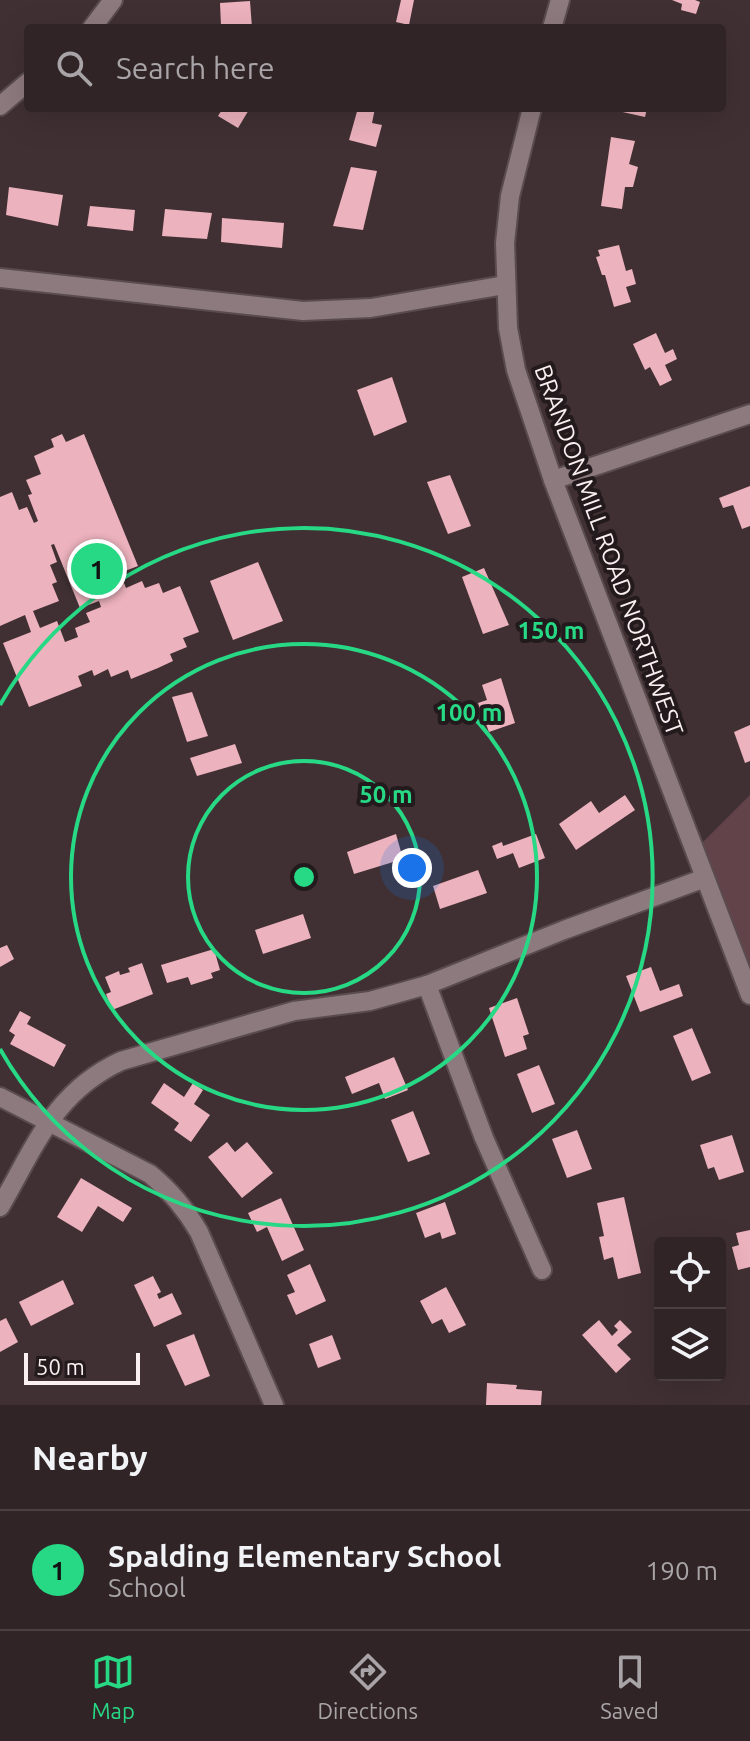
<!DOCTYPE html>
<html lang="en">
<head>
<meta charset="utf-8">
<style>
	body { margin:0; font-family:Ubuntu,sans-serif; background:#382c2e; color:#f1f3f6 }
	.controls { position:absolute; right:24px; bottom:24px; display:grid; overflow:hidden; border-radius:8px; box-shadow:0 8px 32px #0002 }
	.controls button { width:72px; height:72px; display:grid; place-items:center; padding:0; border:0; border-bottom:2px solid #4b4143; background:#302426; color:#f1f3f6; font:40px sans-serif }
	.scale { position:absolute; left:24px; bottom:20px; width:116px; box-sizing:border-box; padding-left:8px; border:4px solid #faeff1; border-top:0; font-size:22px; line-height:28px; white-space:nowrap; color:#faeff1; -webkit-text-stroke:6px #221a1c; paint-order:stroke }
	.you { position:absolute; left:412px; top:868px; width:28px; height:28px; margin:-20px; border:6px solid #fff; border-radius:50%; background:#1a73e8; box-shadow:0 0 0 12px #1a73e833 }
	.badge { display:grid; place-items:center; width:52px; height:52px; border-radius:50%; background:#27d885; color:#111; font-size:26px; font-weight:700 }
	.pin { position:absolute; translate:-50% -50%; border:4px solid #fff; box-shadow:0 2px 8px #0006 }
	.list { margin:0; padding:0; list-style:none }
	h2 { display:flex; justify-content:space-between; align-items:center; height:104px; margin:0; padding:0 32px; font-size:34px }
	h2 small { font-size:26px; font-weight:400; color:#a8a4a7 }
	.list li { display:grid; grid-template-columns:52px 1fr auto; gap:24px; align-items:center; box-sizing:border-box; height:120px; padding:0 32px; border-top:2px solid #4b4143 }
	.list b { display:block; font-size:30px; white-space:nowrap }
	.list p { margin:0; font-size:26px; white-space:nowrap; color:#a8a4a7 }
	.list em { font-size:26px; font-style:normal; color:#a8a4a7 }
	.icon { flex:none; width:44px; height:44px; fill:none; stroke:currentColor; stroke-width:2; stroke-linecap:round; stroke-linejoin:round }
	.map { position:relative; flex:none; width:750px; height:1405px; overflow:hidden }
	.search { position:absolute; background:#302426; box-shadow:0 8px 32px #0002; left:24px; right:24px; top:24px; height:88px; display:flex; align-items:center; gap:20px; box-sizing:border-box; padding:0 28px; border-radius:8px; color:#a8a4a7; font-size:30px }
	.sheet { height:224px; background:#302426 }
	nav { display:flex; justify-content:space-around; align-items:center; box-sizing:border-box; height:112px; border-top:2px solid #4b4143; background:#302426; font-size:22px; color:#a8a4a7 }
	nav a { display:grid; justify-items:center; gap:4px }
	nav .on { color:#27d885 }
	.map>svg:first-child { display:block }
	.green { fill:#63434a }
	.building { fill:#ecb2bd; fill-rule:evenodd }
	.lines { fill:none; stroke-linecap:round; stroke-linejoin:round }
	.street-casing { stroke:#5a4c4e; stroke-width:22 }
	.street { stroke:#8d7a7e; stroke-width:18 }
	.ring { fill:none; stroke:#27d885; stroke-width:4 }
	.labels { text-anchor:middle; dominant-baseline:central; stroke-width:8; stroke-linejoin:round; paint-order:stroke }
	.street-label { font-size:24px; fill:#faeff1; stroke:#221a1c }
	.centre { fill:#27d885; stroke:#221a1c; stroke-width:4 }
	.ring-label { font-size:24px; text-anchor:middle; font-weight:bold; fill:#27d885; stroke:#221a1c; stroke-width:8; stroke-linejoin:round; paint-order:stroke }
</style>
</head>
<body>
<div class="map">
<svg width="750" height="1405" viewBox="0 0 750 1405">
	<rect width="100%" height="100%" fill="#403033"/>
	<path class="green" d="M750,795V986L698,847Z"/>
	<g class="building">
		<path d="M401,0H414L409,25L396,22Z"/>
		<path d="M672,0H695L700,2L696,14L681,10L682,4Z"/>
		<path d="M250,1L252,28L221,26L220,3Z"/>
		<path d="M223,108H250L238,128L218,116Z"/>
		<path d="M358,108H375L372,123L382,125L376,147L349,140Z"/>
		<path d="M619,108H647L645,117L618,111Z"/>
		<path d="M611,137L635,141L629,164L638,167L633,187H625L622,209L601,206Z"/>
		<path d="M351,167L377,171L363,230L333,226Z"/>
		<path d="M9,187L63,195L58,226L6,215Z"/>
		<path d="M90,206L135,210L133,231L87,226Z"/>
		<path d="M165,209L212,213L207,239L162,236Z"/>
		<path d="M222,218L284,223L282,248L221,242Z"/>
		<path d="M619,245L626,271L632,269L636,284L626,287L631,302L614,307L605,275H602L596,257L600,256L598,250Z"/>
		<path d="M656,333L665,353L673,349L677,359L665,365L672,380L660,386L650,367L645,370L633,344Z"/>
		<path d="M392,377L407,422L374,436L357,390Z"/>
		<path d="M62,434L66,442L84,434L138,566L120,573L126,588L142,581L145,588L159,583L163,593L180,586L199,632L183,638L187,647L170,654L173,661L158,668L131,679L128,670L111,677L108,669L94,676L92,670L78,676L82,686L29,707L3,643L31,632L25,615L0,626V497L12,492L19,510L27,507L34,523L38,521L28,495L32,494L26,480L41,474L34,456L54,447L51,439ZM54,544L80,608L99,601L101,607L86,613L90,622L75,628L78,637L65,642L57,621L40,628L33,611L59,601L52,584L57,582L50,565L57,562L51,545Z"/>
		<path d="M450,475L471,526L448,534L427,482Z"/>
		<path d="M750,486V526L742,529L733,505L723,508L719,498Z"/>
		<path d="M258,562L283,621L233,640L210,581Z"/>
		<path d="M484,568L509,625L483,634L462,577Z"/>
		<path d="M501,678L515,723L489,732L478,703L487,700L482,685Z"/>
		<path d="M192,692L208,736L187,742L172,697Z"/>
		<path d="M750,725V761L745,763L734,732Z"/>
		<path d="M235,744L242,763L197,776L190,758Z"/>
		<path d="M625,795L635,810L576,850L559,824L591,801L599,813Z"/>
		<path d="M396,834L403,859L354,874L347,852Z"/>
		<path d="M536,834L545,858L519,868L513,853L497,859L492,846L502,842L503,846Z"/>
		<path d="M478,870L487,893L440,909L433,886Z"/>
		<path d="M303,914L311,938L263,954L255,930Z"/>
		<path d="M7,945L14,959L0,967V948Z"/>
		<path d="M214,949L220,970L211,973L213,978L191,985L188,977L167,983L161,965Z"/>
		<path d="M142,963L153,994L112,1010L106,994L111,992L105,977L119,971L120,975L130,972L128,968Z"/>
		<path d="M651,967L660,991L679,984L683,996L640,1012L626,976Z"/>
		<path d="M517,998L529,1034L523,1036L527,1049L505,1057L489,1008Z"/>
		<path d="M20,1011L31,1017L27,1024L66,1045L54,1067L10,1044L15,1035L9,1031Z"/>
		<path d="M692,1028L711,1073L692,1081L673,1036Z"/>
		<path d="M394,1057L408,1090L385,1099L379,1083L352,1094L345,1077Z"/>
		<path d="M539,1065L555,1104L532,1113L517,1074Z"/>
		<path d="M164,1083L184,1097L193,1083L203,1090L194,1104L210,1115L191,1142L174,1130L179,1123L151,1103Z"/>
		<path d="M413,1111L430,1154L408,1162L391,1120Z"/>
		<path d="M577,1130L592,1169L567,1178L552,1139Z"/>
		<path d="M732,1135L744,1172L719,1180L714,1167L708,1169L700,1145Z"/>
		<path d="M227,1142L235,1152L247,1142L273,1173L242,1198L208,1157Z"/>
		<path d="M81,1178L132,1208L123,1222L98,1206L82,1232L57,1217Z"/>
		<path d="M624,1197L641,1273L618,1279L613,1257L604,1260L599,1237L604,1236L597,1203Z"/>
		<path d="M281,1198L304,1250L282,1261L267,1227L257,1232L248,1213Z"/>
		<path d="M445,1202L456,1234L442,1239L440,1232L425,1238L416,1213Z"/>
		<path d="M750,1230V1267L738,1270L732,1247L739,1245L736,1233Z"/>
		<path d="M310,1264L326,1301L296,1315L287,1295L295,1292L287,1275Z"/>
		<path d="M153,1276L161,1292L157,1294L159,1299L172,1293L182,1314L154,1327L134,1285Z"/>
		<path d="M63,1280L74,1304L31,1326L19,1302Z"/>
		<path d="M446,1287L466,1325L449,1333L442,1319L432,1324L420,1301Z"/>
		<path d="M6,1318L18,1342L0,1352V1321Z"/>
		<path d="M599,1320L612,1336L618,1330L614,1326L620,1320L632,1332L617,1345L631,1359L616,1373L582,1335Z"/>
		<path d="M194,1334L210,1376L185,1386L166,1345Z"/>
		<path d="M332,1335L341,1359L318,1368L309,1344Z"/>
		<path d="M487,1383L517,1385L516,1389L542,1391L541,1405H486Z"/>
	</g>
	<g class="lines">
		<defs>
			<g id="street">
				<path d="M92,28L113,0"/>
				<path d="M552,28L560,0"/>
				<path d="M0,106L28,82"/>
				<path d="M532,108L510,196L505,243L508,328L516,370L553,480L750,995"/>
				<path d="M0,278L303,311L371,308L505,285"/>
				<path d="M553,480L750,414"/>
				<path d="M427,985L484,1138L542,1270"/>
				<path d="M0,1097L150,1174C171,1191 185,1208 199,1232L274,1405"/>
				<path d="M0,1207C35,1147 54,1092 121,1061L294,1011L370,1001L427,985L564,930L705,878"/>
			</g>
		</defs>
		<use href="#street" class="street-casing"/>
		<use href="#street" class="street"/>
	</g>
	<g class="ring">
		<circle cx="304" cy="877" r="116"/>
		<circle cx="304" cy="877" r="233"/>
		<path d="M0 705A349 349 0 1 1 0 1049"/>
	</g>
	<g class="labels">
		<g class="street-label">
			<text transform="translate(609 550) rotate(70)">BRANDON MILL ROAD NORTHWEST</text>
		</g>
	</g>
	<circle cx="304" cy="877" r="12" class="centre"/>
	<g class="ring-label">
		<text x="551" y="639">150 m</text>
		<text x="469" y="721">100 m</text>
		<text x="386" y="803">50 m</text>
	</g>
</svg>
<div class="controls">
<button><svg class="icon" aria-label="locate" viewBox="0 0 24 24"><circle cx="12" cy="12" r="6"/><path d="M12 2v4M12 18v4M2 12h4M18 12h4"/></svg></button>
<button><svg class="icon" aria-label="layers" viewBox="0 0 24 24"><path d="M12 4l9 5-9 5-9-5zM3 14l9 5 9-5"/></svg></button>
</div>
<div class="scale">50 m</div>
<div class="you"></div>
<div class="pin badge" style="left:97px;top:569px">1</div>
<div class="search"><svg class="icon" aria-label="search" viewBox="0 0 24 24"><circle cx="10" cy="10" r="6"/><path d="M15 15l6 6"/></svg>Search here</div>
</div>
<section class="sheet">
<h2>Nearby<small></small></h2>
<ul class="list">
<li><span class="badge">1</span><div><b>Spalding Elementary School</b><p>School</p></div><em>190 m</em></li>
</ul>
</section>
<nav>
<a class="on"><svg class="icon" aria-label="map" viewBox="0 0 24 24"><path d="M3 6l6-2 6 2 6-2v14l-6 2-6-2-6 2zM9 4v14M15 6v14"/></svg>Map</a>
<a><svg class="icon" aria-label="directions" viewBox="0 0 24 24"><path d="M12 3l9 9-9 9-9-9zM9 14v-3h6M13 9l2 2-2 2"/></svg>Directions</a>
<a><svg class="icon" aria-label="saved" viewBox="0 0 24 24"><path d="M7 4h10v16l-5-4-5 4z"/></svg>Saved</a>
</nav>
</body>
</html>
